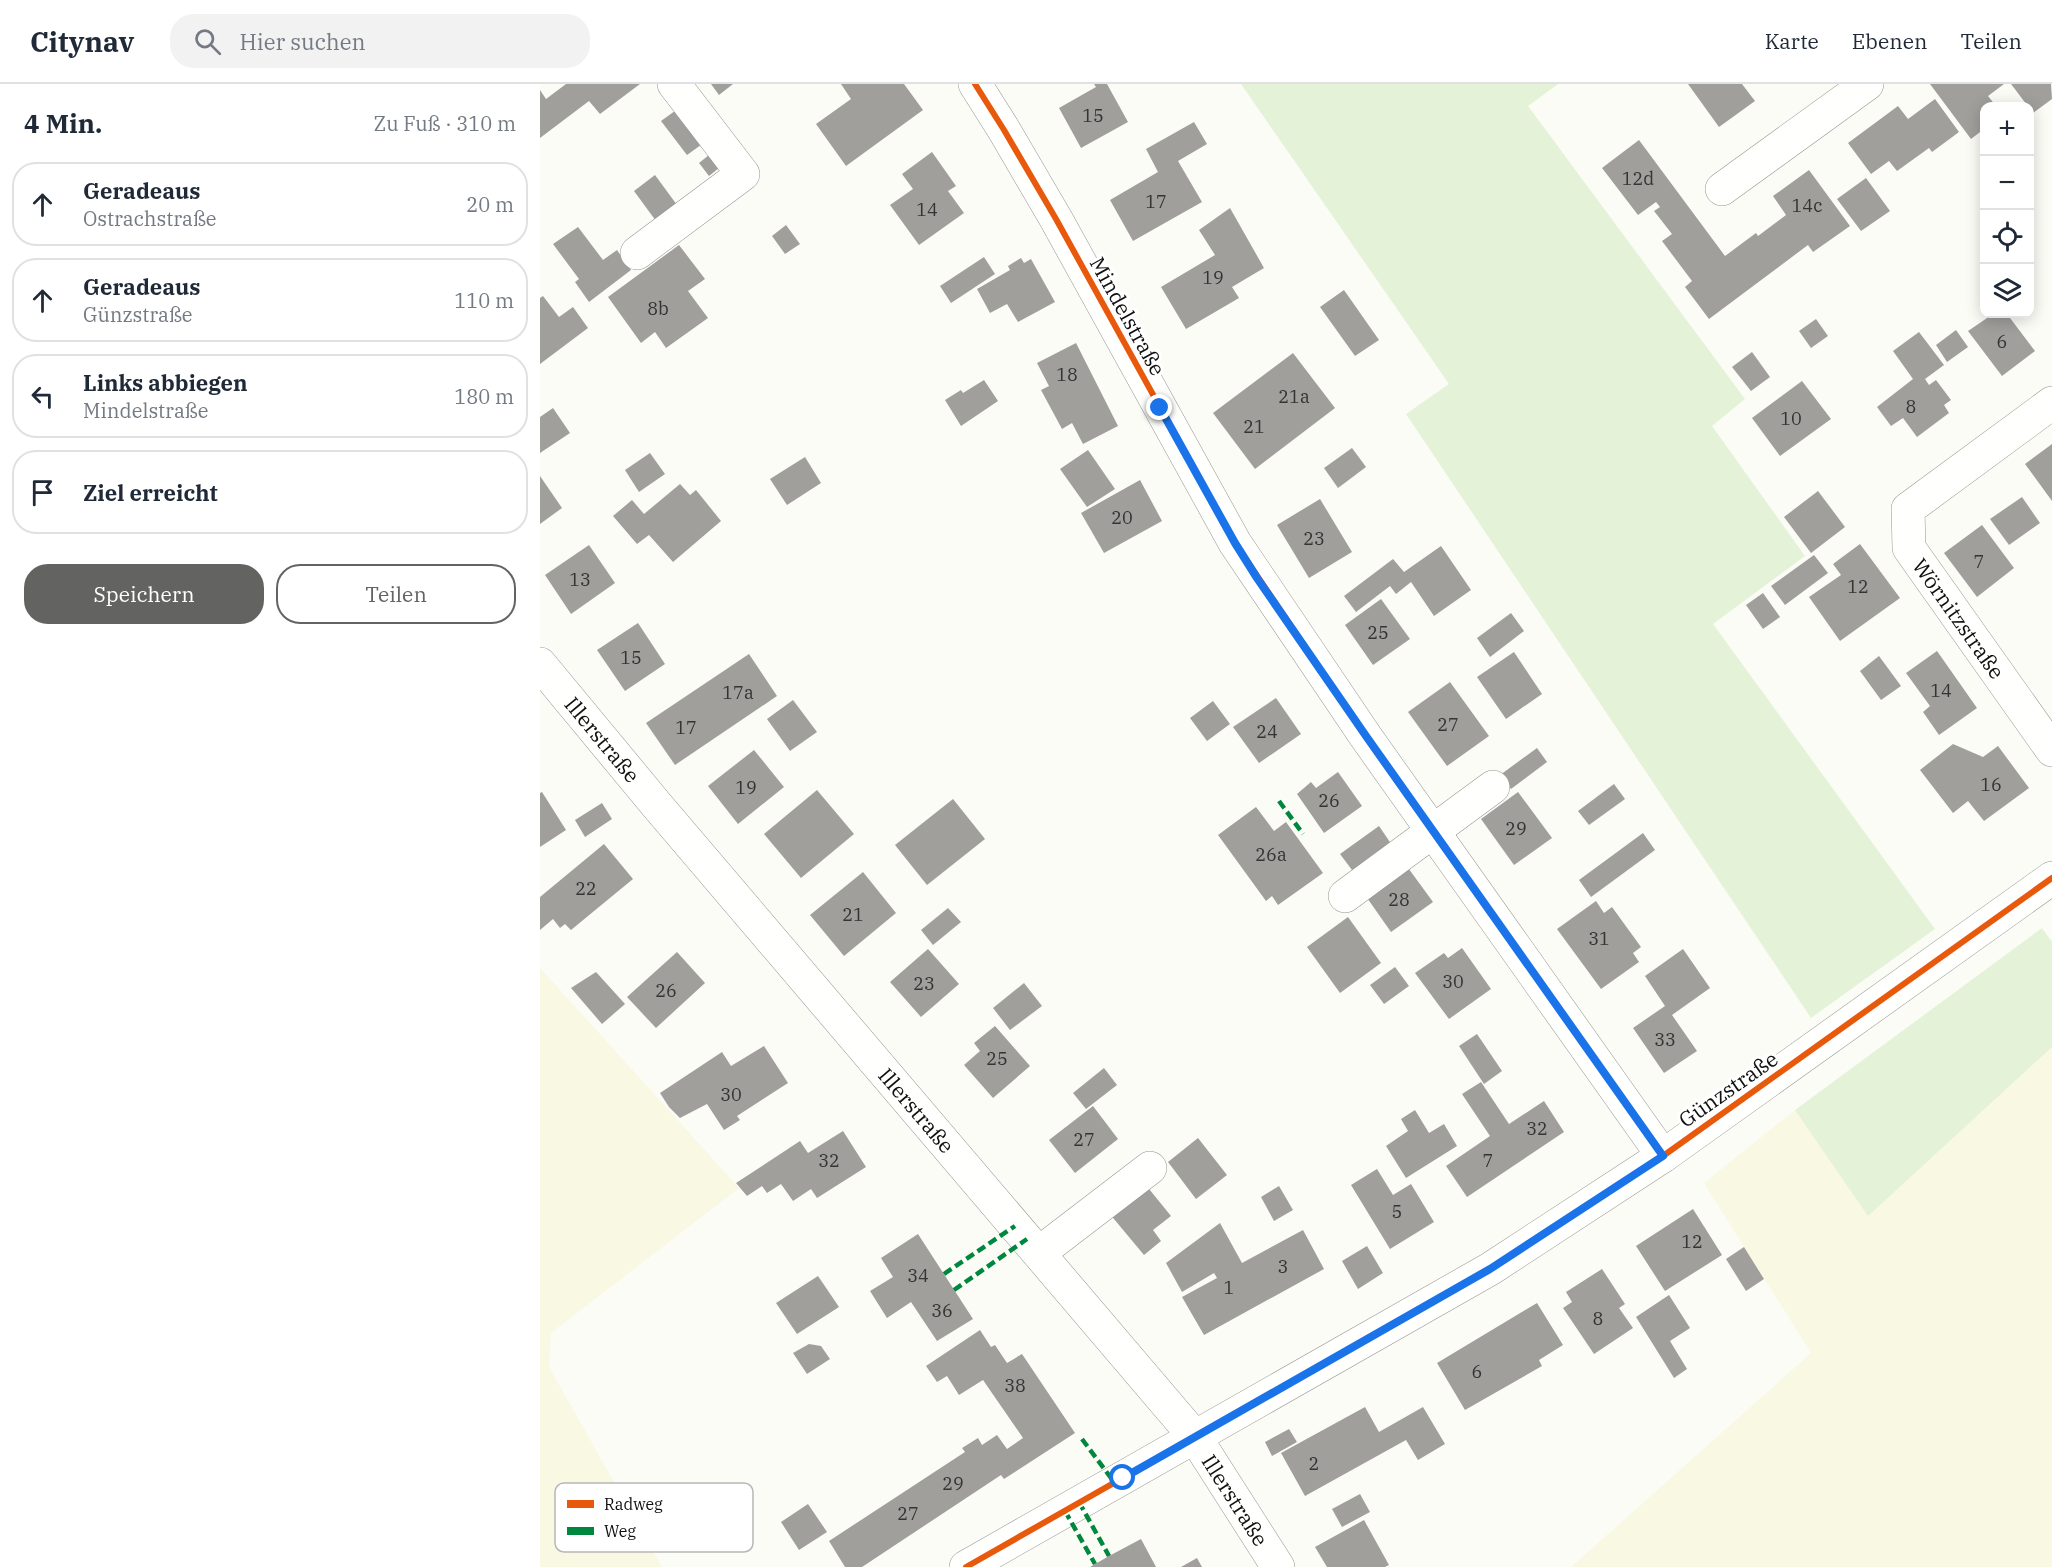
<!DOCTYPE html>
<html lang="de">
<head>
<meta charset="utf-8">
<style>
	body { margin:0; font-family:"IBM Plex Serif",serif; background:#f2f2f3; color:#1f2937 }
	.controls { position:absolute; right:18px; top:18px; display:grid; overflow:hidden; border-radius:12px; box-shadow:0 3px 15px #0003 }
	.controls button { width:54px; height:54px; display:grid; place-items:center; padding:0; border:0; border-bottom:2px solid #e0e1e3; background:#fff; color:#1f2937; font:30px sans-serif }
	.stop { position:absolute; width:18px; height:18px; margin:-14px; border:4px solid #1a73e8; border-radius:50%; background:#fff }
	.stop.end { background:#1a73e8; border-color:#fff; box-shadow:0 2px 6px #0008 }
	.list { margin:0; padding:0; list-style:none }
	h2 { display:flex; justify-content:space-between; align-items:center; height:78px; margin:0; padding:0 24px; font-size:26px }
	h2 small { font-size:20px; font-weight:400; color:#747a83 }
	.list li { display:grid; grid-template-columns:39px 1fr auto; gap:18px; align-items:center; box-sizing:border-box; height:84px; margin:0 12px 12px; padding:0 12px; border:2px solid #e0e1e3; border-radius:24px }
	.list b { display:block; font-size:22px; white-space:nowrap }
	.list p { margin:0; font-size:20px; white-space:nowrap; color:#747a83 }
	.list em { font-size:20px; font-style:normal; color:#747a83 }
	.actions { display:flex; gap:12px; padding:18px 24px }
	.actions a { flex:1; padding:14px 0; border:2px solid #636361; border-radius:24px; text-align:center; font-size:21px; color:#636361 }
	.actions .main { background:#636361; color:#fff }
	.icon { flex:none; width:33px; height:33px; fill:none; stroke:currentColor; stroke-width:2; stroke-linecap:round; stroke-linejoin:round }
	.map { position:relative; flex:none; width:1512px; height:1483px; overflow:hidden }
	header { display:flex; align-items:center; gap:36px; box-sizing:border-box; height:84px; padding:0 30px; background:#fff; border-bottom:2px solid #e0e1e3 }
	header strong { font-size:28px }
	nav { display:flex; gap:33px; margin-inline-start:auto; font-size:21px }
	.search { width:420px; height:54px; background:#f2f2f3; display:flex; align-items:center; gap:15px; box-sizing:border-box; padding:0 21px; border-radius:24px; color:#747a83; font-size:22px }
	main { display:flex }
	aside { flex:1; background:#fff }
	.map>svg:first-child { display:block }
	.farmland { fill:#f8f8e3 }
	.green { fill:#e4f2d7 }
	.building { fill:#a09f9c }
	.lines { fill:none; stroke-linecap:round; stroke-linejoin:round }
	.minor-casing { stroke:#969694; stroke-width:34 }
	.minor { stroke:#fffffe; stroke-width:33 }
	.quiet { stroke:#00873e; stroke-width:4.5; stroke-dasharray:9 4.5; stroke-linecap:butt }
	.cycleway-casing { stroke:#fff; stroke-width:10 }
	.cycleway { stroke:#e8590c; stroke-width:6 }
	.route { stroke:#1a73e8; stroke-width:8 }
	.labels { text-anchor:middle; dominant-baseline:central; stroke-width:6; stroke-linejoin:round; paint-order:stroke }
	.number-label { font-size:18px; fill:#343433 }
	.street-label { font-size:21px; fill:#101010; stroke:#fff }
	.key { fill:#fff; stroke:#b7b7b7; stroke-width:1.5 }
	.key-label { font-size:16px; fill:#101010 }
</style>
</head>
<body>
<header>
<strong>Citynav</strong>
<div class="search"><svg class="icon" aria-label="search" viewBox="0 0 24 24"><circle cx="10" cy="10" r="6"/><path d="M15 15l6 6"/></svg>Hier suchen</div>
<nav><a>Karte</a><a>Ebenen</a><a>Teilen</a></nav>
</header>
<main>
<aside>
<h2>4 Min.<small>Zu Fuß · 310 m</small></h2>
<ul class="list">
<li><svg class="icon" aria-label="ahead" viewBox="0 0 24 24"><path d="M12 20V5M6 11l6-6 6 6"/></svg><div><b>Geradeaus</b><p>Ostrachstraße</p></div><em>20 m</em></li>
<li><svg class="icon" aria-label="ahead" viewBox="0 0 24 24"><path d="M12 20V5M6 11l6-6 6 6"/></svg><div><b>Geradeaus</b><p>Günzstraße</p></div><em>110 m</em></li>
<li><svg class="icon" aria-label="left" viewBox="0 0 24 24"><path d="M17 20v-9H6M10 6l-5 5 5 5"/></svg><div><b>Links abbiegen</b><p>Mindelstraße</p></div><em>180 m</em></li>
<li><svg class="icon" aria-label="arrive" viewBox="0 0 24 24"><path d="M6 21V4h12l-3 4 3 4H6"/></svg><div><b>Ziel erreicht</b></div></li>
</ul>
<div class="actions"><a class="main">Speichern</a><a>Teilen</a></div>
</aside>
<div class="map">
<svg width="1512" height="1483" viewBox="0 0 1512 1483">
	<rect width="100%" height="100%" fill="#fcfcf7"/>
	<g class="farmland">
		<path d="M0,884L199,1104L11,1249L9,1283L122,1483H0Z"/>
		<path d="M1512,963V1483H1031L1271,1269L1164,1099L1255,1026L1328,1131Z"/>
	</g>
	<g class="green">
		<path d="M701,0H1018L988,22L1205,315L1172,342L1265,472L1173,540L1395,845L1271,934L866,330L909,300Z"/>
		<path d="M1502,844L1512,858V963L1328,1132L1255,1026Z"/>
	</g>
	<g class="building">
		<path d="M26,0H100L60,30L49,17L0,54V6L6,15Z"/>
		<path d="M171,0H193L179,11Z"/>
		<path d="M301,0H364L383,26L306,82L276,40L311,15Z"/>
		<path d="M554,0H567L588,38L541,64L519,24L556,3Z"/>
		<path d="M1148,0H1202L1215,17L1179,43Z"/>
		<path d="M1390,0H1464L1448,12L1456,22H1444V45L1431,55Z"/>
		<path d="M1471,0H1511L1512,15L1493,29Z"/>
		<path d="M1395,15L1419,48L1392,68L1389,64L1357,87L1349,77L1331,90L1308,59L1358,22L1368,35Z"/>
		<path d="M139,24L165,58L147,71L121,37Z"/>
		<path d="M654,38L667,60L638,77L662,118L593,157L570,116L618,88L606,65Z"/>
		<path d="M1099,56L1185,172L1216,149L1218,152L1246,131L1233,112L1269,86L1310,142L1273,168L1268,161L1169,235L1145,203L1152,197L1122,157L1132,150L1114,127L1120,123L1116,118L1098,131L1062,84Z"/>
		<path d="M392,68L416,102L408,107L424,129L379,161L350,121L373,105L362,90Z"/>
		<path d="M169,71L179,84L169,92L159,79Z"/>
		<path d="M115,91L137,121L116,137L94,107Z"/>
		<path d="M1326,94L1350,127L1321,147L1297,115Z"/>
		<path d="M690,124L724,184L692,203L699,214L646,245L621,203L675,171L659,146Z"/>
		<path d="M246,141L260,160L245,170L232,152Z"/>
		<path d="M38,143L63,176L77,166L91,186L49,218L35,198L39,195L13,160Z"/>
		<path d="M139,161L165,195L148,207L168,234L126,264L115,248L101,259L68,213Z"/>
		<path d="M444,173L455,190L411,219L400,202Z"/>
		<path d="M481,174L484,179L491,175L515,218L478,238L467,220L450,229L437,205L470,186L468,182Z"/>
		<path d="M804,206L839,256L815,272L780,223Z"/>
		<path d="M3,212L19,233L33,223L48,244L0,280V214Z"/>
		<path d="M1453,230H1467L1495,267L1462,292L1428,247Z"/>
		<path d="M1276,235L1288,252L1271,264L1259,247Z"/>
		<path d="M1416,246L1428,263L1407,278L1396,261Z"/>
		<path d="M1379,248L1404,281L1385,295L1389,301L1396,296L1411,316L1404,321L1409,329L1377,353L1363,334L1351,342L1337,323L1373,295L1353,267Z"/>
		<path d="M536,259L578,342L543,360L532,339L522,345L501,306L509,302L497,279Z"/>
		<path d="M1212,268L1230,293L1211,307L1192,283Z"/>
		<path d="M753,269L795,324L715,385L673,329Z"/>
		<path d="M444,296L458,317L421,342L405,316L421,306L423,309Z"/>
		<path d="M1262,297L1291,335L1240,372L1212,334Z"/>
		<path d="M13,324L30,349L0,369V333Z"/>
		<path d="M1512,360V417L1485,380Z"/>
		<path d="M812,364L826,383L798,404L784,384Z"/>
		<path d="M548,366L575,405L547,423L520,385Z"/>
		<path d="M110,369L125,390L99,408L85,386Z"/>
		<path d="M265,373L281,399L247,421L230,395Z"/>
		<path d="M0,392L22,424L0,440Z"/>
		<path d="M600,396L622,437L564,469L541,429Z"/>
		<path d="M140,400L150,411L156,406L181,437L133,478L109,451L97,460L73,432L92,416L104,430Z"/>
		<path d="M1278,407L1305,443L1271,469L1244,433Z"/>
		<path d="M1482,413L1500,439L1469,461L1450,435Z"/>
		<path d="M780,415L812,468L769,494L737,441Z"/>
		<path d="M1442,441L1474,484L1437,513L1404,469Z"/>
		<path d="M1320,460L1360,514L1300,557L1269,513L1301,491L1293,480Z"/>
		<path d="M49,461L75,499L31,530L5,491Z"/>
		<path d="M901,462L931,506L894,532L871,498L856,510L850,502L816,528L804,512L853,475L864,488Z"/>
		<path d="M1274,471L1288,489L1245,521L1231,502Z"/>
		<path d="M1223,509L1240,533L1223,545L1206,521Z"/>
		<path d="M841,515L870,555L833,581L805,541Z"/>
		<path d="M971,529L984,547L950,573L937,554Z"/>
		<path d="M98,539L125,580L85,607L57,566Z"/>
		<path d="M1397,567L1437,624L1399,651L1383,628L1390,622L1366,589Z"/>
		<path d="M974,568L1002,610L966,635L937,593Z"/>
		<path d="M209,570L237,612L135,681L106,639Z"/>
		<path d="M1339,572L1361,602L1341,616L1320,587Z"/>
		<path d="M910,598L949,652L907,682L868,628Z"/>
		<path d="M736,614L761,650L719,679L693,643Z"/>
		<path d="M253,616L277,648L250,667L227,635Z"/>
		<path d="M673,617L690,640L667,657L650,634Z"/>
		<path d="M1413,660L1443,673L1458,662L1489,704L1444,737L1428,717L1413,729L1380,686Z"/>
		<path d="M997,664L1007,678L971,705L960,691Z"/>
		<path d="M214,666L244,703L198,740L168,702Z"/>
		<path d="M798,688L822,722L784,749L757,710L771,698L776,704Z"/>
		<path d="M1074,700L1085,715L1049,741L1038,727Z"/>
		<path d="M277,706L314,750L261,794L224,750Z"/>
		<path d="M2,708L26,746L0,763V709Z"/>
		<path d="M978,708L1012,754L974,781L941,735Z"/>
		<path d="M413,715L445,755L387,801L355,761Z"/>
		<path d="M62,719L72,735L45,753L35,736Z"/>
		<path d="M716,723L734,747L746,738L783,789L738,821L732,812L726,817L678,751Z"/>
		<path d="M839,742L856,767L818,794L800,770Z"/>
		<path d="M1103,749L1115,766L1051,813L1039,796Z"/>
		<path d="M64,760L93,795L31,846L25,840L20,844L13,835L0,846V813Z"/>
		<path d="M866,781L893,818L851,848L825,811Z"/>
		<path d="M323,788L356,829L304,872L270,831Z"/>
		<path d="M1056,817L1064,829L1072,823L1101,863L1093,869L1099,878L1061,905L1017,845Z"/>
		<path d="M408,824L421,838L393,861L381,846Z"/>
		<path d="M808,833L841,879L800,909L767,863Z"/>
		<path d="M922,864L951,905L909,935L875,889L904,869L908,874Z"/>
		<path d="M388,865L419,900L381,933L350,898Z"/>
		<path d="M1143,865L1170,904L1132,931L1157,967L1124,989L1093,944L1125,922L1105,892Z"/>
		<path d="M137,868L165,899L116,944L87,913Z"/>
		<path d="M855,883L869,902L844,920L830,901Z"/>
		<path d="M56,888L85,920L62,940L31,904Z"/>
		<path d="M484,899L502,922L470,946L453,924Z"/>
		<path d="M455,942L490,982L453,1014L424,981L440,967L434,959Z"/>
		<path d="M937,950L962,987L944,1000L919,962Z"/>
		<path d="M224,962L248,999L197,1032L200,1036L184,1046L167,1020L140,1034L129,1023L120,1009L182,968L191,982Z"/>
		<path d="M564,984L577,1001L546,1025L533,1009Z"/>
		<path d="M941,998L969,1040L1004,1017L1024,1048L927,1113L906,1082L950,1052L922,1010Z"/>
		<path d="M553,1022L578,1055L535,1089L509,1056Z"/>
		<path d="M875,1026L889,1049L904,1040L917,1062L866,1094L846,1062L868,1047L861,1035Z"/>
		<path d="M303,1047L326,1083L277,1114L271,1105L253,1117L241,1100L227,1109L222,1102L207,1112L196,1099L260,1057L268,1069Z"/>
		<path d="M658,1054L687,1091L656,1115L628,1078Z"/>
		<path d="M837,1085L853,1111L871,1100L894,1138L850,1165L811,1101Z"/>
		<path d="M605,1100L631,1132L613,1146L621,1157L604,1171L569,1129Z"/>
		<path d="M739,1102L753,1126L734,1137L721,1113Z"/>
		<path d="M1153,1125L1182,1171L1125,1207L1096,1162Z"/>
		<path d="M680,1139L702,1179L763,1146L784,1185L664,1251L642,1213L677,1194L674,1189L642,1208L626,1179Z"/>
		<path d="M378,1150L433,1235L397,1257L371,1218L347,1234L330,1207L353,1193L341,1174Z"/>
		<path d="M827,1162L843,1189L818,1205L802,1177Z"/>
		<path d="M1204,1163L1224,1195L1206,1207L1186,1175Z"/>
		<path d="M1062,1185L1085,1220L1079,1224L1093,1244L1054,1270L1023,1224L1032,1218L1026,1208Z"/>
		<path d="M278,1192L299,1223L257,1250L236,1219Z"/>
		<path d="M1129,1211L1150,1244L1130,1257L1147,1285L1134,1294L1096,1233Z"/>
		<path d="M997,1219L1023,1261L999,1276L1002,1282L925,1326L897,1279Z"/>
		<path d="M440,1246L451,1263L455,1261L467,1279L482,1270L535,1349L464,1395L461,1391L322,1483H305L289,1457L425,1368L422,1364L438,1354L442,1361L457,1351L467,1365L483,1354L443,1296L419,1311L407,1292L397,1298L386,1282Z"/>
		<path d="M269,1260L281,1262L290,1275L267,1290L253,1269Z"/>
		<path d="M825,1323L839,1348L883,1323L905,1360L878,1376L866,1356L765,1412L741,1369Z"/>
		<path d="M749,1345L757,1358L732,1372L725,1358Z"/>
		<path d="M820,1410L830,1428L802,1443L792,1425Z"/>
		<path d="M268,1420L287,1448L259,1466L241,1438Z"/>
		<path d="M824,1436L849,1481L845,1483H787L775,1463Z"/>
		<path d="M601,1455L616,1483H550L569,1472Z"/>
		<path d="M657,1474L662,1483H641Z"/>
	</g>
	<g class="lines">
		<defs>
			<g id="minor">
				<path d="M435,0L464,46L516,135L695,459L826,653L1123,1072"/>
				<path d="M1182,105L1327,0"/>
				<path d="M97,169L203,90L134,0"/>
				<path id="s1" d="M1512,319L1368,425L1369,464L1512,666"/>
				<path id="s2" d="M0,580L115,719L655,1353L738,1483"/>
				<path d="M805,812L953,703"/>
				<path d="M499,1169L610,1084"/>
				<path d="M426,1483L950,1185L1123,1072L1512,794"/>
			</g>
		</defs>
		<use href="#minor" class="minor-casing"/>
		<use href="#minor" class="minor"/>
		<g class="quiet">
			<path d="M739,717L763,750"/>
			<path d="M404,1190L475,1142"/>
			<path d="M414,1206L487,1155"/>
			<path d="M542,1355L574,1398"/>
			<path d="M539,1418L569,1472"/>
			<path d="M525,1427L555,1480"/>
		</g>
		<defs>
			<g id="cycleway">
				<path d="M435,0L464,46L516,135L695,459L826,653L1123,1072"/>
				<path d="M426,1483L950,1185L1123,1072L1512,794"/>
			</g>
		</defs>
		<use href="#cycleway" class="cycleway-casing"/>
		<use href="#cycleway" class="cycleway"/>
	</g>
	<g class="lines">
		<path class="route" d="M583,1394L950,1185L1123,1072L826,652L717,494L695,459L620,324"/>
	</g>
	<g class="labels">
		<g class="number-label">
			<text x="553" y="31">15</text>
			<text x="1098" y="94">12d</text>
			<text x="616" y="117">17</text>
			<text x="1267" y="121">14c</text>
			<text x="387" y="125">14</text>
			<text x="673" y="193">19</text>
			<text x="118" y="224">8b</text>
			<text x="1462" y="257">6</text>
			<text x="527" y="290">18</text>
			<text x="754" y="312">21a</text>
			<text x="1371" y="322">8</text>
			<text x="1251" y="334">10</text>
			<text x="714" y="342">21</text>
			<text x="582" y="433">20</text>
			<text x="774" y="454">23</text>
			<text x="1439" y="477">7</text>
			<text x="40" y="495">13</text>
			<text x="1318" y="502">12</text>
			<text x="838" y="548">25</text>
			<text x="91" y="573">15</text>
			<text x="1401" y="606">14</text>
			<text x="198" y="608">17a</text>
			<text x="908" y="640">27</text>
			<text x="146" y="643">17</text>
			<text x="727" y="647">24</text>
			<text x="1451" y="700">16</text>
			<text x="206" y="703">19</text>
			<text x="789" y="716">26</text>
			<text x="976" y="744">29</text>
			<text x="731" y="770">26a</text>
			<text x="46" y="804">22</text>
			<text x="859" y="815">28</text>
			<text x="313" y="830">21</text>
			<text x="1059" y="854">31</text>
			<text x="913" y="897">30</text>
			<text x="384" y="899">23</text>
			<text x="126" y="906">26</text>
			<text x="1125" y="955">33</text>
			<text x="457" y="974">25</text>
			<text x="191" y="1010">30</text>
			<text x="997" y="1044">32</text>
			<text x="544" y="1055">27</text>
			<text x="289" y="1076">32</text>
			<text x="948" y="1076">7</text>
			<text x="857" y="1127">5</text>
			<text x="1152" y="1157">12</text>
			<text x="743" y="1182">3</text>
			<text x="378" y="1191">34</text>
			<text x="689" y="1203">1</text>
			<text x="402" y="1226">36</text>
			<text x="1058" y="1234">8</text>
			<text x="937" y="1287">6</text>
			<text x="475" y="1301">38</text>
			<text x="774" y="1379">2</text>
			<text x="413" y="1399">29</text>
			<text x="368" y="1429">27</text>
		</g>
		<g class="street-label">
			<text transform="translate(588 232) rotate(61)">Mindelstraße</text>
			<text stroke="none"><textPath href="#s1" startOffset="304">Wörnitzstraße</textPath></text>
			<text stroke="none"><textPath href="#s2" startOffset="98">Illerstraße</textPath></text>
			<text transform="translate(1188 1005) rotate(-35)">Günzstraße</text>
			<text stroke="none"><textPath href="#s2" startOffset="584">Illerstraße</textPath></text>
			<text stroke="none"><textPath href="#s2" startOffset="1088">Illerstraße</textPath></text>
		</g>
	</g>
	<rect x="15" y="1399" width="198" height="69" rx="9" class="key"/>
	<rect x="27" y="1416" width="27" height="8" fill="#e8590c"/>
	<rect x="27" y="1443" width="27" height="8" fill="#00873e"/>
	<g class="key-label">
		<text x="64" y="1426">Radweg</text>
		<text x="64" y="1453">Weg</text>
	</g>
</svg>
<div class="controls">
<button>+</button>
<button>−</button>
<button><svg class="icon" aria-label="locate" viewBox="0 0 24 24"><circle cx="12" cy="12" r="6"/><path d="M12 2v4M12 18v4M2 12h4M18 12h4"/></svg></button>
<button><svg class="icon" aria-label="layers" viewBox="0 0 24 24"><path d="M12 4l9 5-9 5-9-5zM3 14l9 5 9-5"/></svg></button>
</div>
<div class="stop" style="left:583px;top:1394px"></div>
<div class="stop end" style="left:620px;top:324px"></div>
</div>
</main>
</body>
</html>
